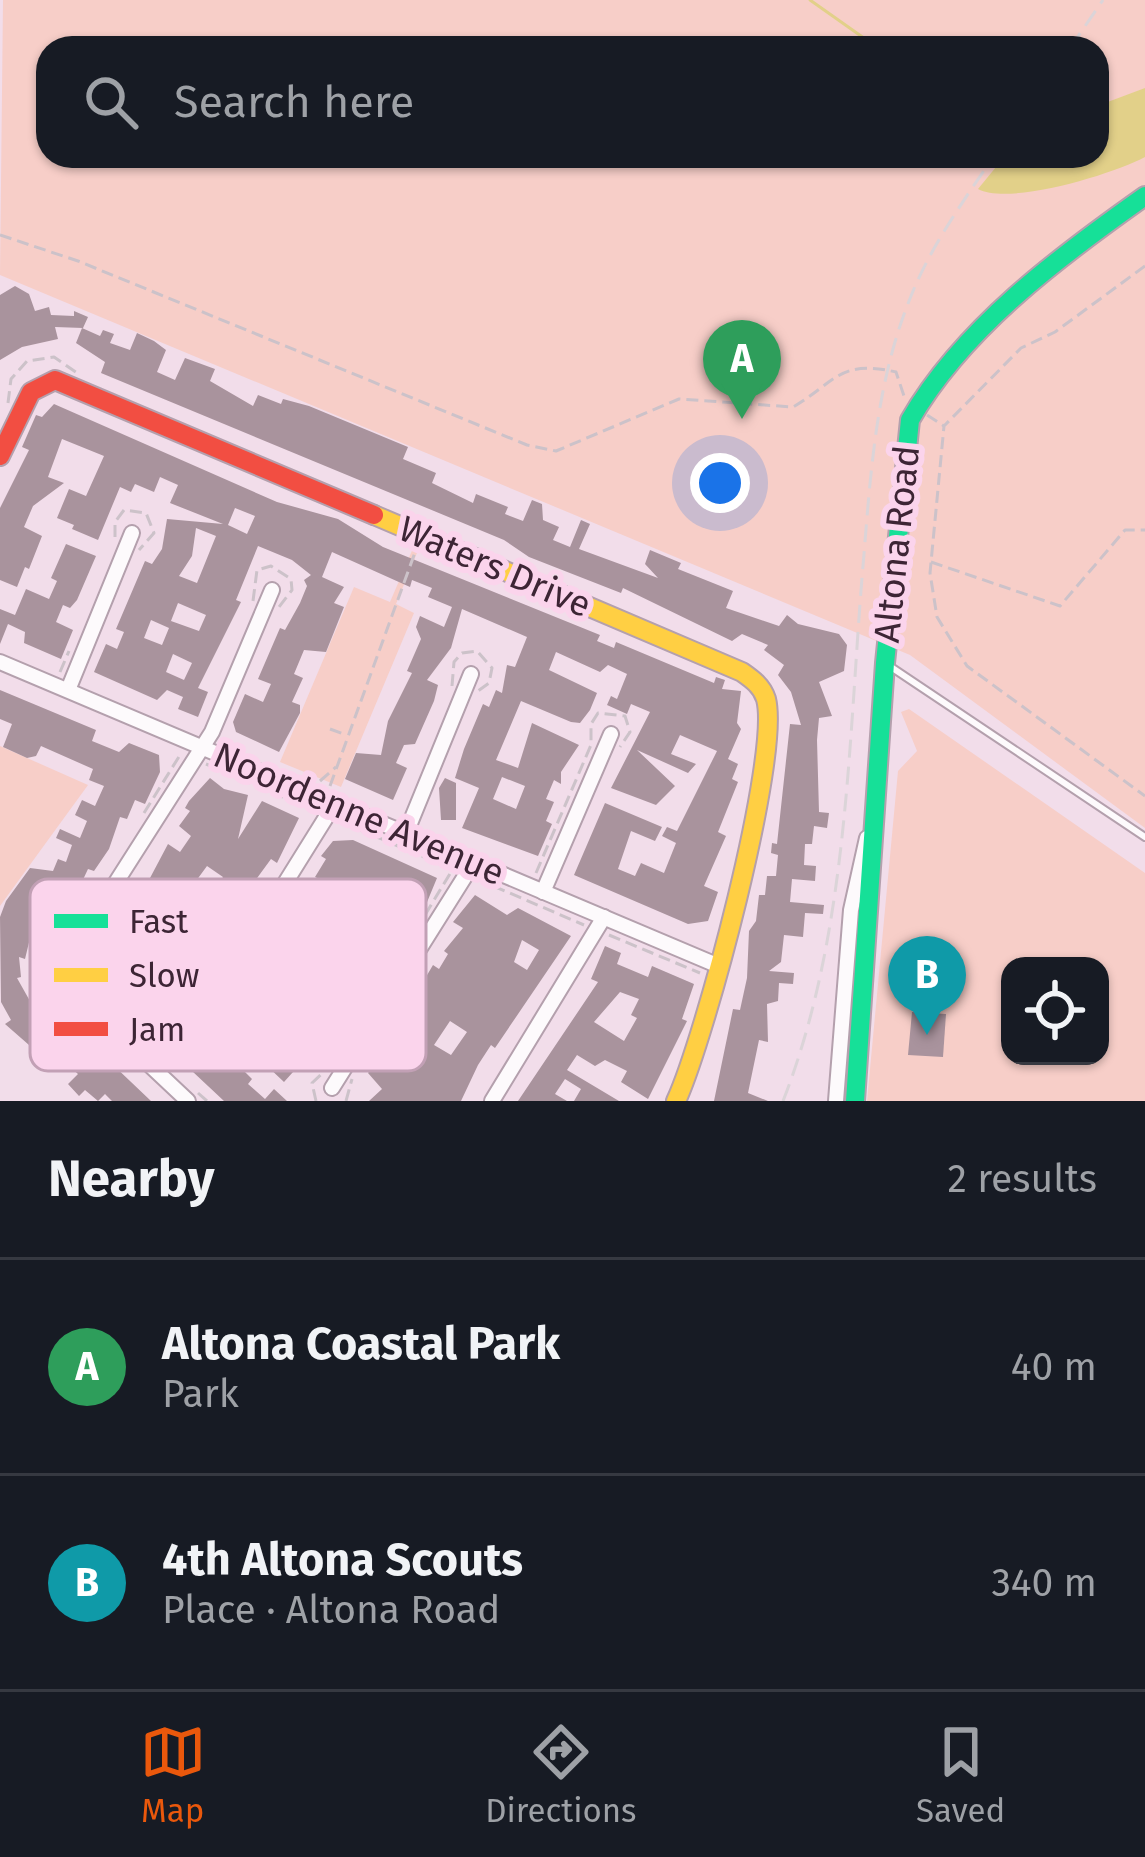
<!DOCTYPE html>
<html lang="en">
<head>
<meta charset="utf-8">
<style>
	body { margin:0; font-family:"Fira Sans",sans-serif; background:#242831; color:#f1f3f6 }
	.controls { position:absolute; right:36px; bottom:36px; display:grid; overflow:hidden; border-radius:24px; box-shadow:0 3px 9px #0004 }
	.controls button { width:108px; height:108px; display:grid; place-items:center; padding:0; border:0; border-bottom:3px solid #363941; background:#171b24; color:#f1f3f6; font:60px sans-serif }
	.you { position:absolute; left:720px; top:483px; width:42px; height:42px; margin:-30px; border:9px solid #fff; border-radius:50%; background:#1a73e8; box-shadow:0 0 0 18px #1a73e833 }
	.badge { display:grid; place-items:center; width:78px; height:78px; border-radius:50%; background:#ea580c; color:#fff; font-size:39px; font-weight:700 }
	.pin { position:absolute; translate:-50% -99px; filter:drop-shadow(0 3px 6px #0008) }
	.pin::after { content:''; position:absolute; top:63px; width:42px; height:36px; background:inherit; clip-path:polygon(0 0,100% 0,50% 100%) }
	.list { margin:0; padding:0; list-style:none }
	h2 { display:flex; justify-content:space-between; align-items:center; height:156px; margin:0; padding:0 48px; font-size:51px }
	h2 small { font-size:39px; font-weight:400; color:#9ea1a6 }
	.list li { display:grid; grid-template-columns:78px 1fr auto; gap:36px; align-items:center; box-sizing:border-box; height:216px; padding:0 48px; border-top:3px solid #363941 }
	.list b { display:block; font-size:45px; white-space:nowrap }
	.list p { margin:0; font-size:39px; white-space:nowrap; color:#9ea1a6 }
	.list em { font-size:39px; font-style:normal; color:#9ea1a6 }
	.icon { flex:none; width:66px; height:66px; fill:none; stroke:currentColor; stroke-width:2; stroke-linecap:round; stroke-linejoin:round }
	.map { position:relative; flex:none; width:1145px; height:1101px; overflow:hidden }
	.search { position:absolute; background:#171b24; box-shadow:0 3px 9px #0004; left:36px; right:36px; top:36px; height:132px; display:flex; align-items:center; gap:30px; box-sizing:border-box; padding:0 42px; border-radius:36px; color:#9ea1a6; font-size:45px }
	.sheet { height:588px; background:#171b24 }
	nav { display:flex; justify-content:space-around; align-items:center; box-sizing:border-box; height:168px; border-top:3px solid #363941; background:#171b24; font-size:33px; color:#9ea1a6 }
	nav a { display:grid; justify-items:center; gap:6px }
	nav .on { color:#ea580c }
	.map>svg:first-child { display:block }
	.green { fill:#f7cec8; fill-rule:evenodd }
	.water { fill:#e2d089 }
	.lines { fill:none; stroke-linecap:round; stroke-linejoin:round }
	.stream { stroke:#e2d089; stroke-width:3 }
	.building { fill:#a9939d; fill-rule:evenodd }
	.lane-casing { stroke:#b4a0ad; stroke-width:10 }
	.street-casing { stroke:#b4a0ad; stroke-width:18 }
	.fast-casing { stroke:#b4a0ad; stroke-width:22 }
	.slow-casing { stroke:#b4a0ad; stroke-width:22 }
	.jam-casing { stroke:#b4a0ad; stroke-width:22 }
	.path { stroke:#ccc2c9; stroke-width:3; stroke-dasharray:12 6; stroke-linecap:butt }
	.lane { stroke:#fdfafc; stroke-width:6 }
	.street { stroke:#fdfafc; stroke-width:14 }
	.fast { stroke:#16e098; stroke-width:18 }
	.slow { stroke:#ffcf43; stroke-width:18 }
	.jam { stroke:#f24e42; stroke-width:18 }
	.rail { stroke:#dbd4d8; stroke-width:3; stroke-dasharray:18 9; stroke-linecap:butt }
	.labels { text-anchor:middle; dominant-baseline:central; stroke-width:12; stroke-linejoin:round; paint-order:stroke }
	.street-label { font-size:36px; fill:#3d2535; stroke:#fbd4ec }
	.key { fill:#fbd4ec; stroke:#c2a0b5; stroke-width:3 }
	.key-label { font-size:33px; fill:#3d2535 }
</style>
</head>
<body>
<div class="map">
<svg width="1145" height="1101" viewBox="0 0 1145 1101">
	<rect width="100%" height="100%" fill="#f2ddea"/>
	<g class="green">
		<path d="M3,0H1145V828L910,655L0,275ZM48,48H1097V156H48Z"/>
		<path d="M414,546L419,548L396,604L414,613L341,787L280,762L354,587L390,602Z"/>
		<path d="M909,709L1145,873V1101H867L898,771L917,751L901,712ZM1010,966H1100V1056H1010Z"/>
		<path d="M0,746L88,785L0,906Z"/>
	</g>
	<path class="water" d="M1145,88V157C1113,174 1010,206 978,189L1005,156H1097V106Z"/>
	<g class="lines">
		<path class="stream" d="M810,0L878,48"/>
	</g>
	<g class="building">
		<path d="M15,286L29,294L35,311L49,307L51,315L74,316V311L88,317L83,328L55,327L58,339L22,347L0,360V295Z"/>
		<path d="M82,328L100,336L103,330L114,334L110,343L130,350L137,333L154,341L166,350L157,372L175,380L185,358L215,369L210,381L253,406L258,395L281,404L283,399L309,406L408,447L403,459L436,473L432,483L473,503L476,494L508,507L505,514L523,521L532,500L542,504L543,520L559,527L553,540L570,547L581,520L590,524L579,549L658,578L645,564L650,550L681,563L678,569L733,591L726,608L779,626L787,615L798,624L839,634L847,645L844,671L819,682L832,716L819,718L817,740L819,812L829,813L827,828L814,826L812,844H805L804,865L816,866L815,881L792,879L790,902L824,905L823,914L805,913L803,937L784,935L781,962L769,971L794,973L793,984L779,983L778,1001L767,1004L768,1042L759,1040L748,1093L768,1101H714L733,1009L740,1010L747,978L749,931L756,921L759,895H765L767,876H776L778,855L771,853L772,843L777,844L790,724L801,725L791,692L778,675L784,665L764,650L768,645L742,634L732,641L623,588L621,593L529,557L504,540L101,373L105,362L76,343Z"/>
		<path d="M54,404L277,502L338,519L383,547L600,635L597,641L614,648L616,642L714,683L716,677L725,680L722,689L741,691L737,723L741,729L728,759L738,764L732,779L738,782L718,832L726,836L704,886L718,892L708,921L688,924L574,875L605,803L662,827L655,841L631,831L618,869L635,876L641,863L664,873L676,843L662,836L667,827L677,831L717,751L680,735L671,754L696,764L688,773L637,750L675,786L656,805L611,788L650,712L631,704L627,714L607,705L611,696L617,699L627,674L608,665L600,672L556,652L549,670L597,693L590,710L580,723L571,722L521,701L496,760L518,768L532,723L579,745L561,772V784L554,780L546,799L554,802L546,821L552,824L538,856L462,828L479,788L455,778L464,749L483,704L489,707L496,690L502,693L507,665L515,667L527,637L462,609L451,648L427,680L438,685L434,701L415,744L404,745L396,763L407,768L393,800L345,779L356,753L381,755L388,721L412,673L407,671L421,639L416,627L420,616L444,627L452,607L428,597L432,588L412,580L410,587L332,552L322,577L344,587L334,603L344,607L326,652L304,650L294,674L303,678L292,702L300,705V713L279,752L236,732L233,722L245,694L263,702L271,684L258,679L280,628L285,630L300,603L307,586L304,580L311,575L292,560L258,546L236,600L241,602L198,688L208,692L198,717L178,709L183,697L167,690L157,700L94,672L106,644L117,649L124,632L116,629L145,561L152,564L162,549L167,519L223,524L170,503L178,485L160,477L154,492L135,484L131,492L120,487L98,540L72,529L74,525L57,518L69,489L86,496L104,456L62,439L48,477L64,483L33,506L24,527L42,536L29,569L25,567L17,587L0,580V508L29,450L22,447L36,415L42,417ZM235,508L255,516L247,534L228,525ZM196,528L216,536L197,583L179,576L192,556ZM178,603L206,615L199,631L171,621L169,626ZM151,620L169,628L162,645L144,638ZM173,654L192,663L184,680L166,672ZM502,777L525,786L516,809L493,799Z"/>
		<path d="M66,544L96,556L77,600L70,608L63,605L56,622L73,630L61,659L24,643L25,632L8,624L0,644V609L15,615L26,589L49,599L57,581L51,578Z"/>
		<path d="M0,690L96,730L92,741L119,752L129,743L159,755L160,772L145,804L135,800L127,819L120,817L109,849L94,871L88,869L65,918L55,914L46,932L32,930L25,959L19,957L21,977L17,978L35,1010L46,1019L50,1014L69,1023L151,1101H112L105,1094L98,1101L85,1090L79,1096L68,1084L78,1074L59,1057L50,1071L44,1068L34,1056L37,1052L5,1024L11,1020L1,1002L0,917L6,901L30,868L53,871L58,859L66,862L72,845L56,838L60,829L80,838L87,821L75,815L82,800L95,806L104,786L89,780L93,769L41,746L36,756L27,758L3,747L12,724L0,719Z"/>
		<path d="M210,778L224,789L248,795L238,839L262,801L299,818L277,863L271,859L252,885L231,924L177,886L165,902L220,935L198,969L181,986L174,983L159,1001L183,1029L198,1013L210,1024L200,1034L216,1049L231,1033L224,1026L263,987L257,982L271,962L265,958L319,879L315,877L326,859L321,856L333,841L353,840L437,878L425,907L416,919L408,914L380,965L348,946L356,933L345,926L351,915L328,901L313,925L330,935L311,968L299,960L289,975L316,992L338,965L355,976L347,988L358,1001L308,1066L302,1062L284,1082L266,1065L278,1053L260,1035L244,1051L254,1060L244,1071L252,1079L248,1084L265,1099L274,1089L287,1101H224L145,1027L149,1022L131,1005L123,1006L113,996L110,1000L85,975L103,955L99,951L121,931L115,926L141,895L168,844L180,852L191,836L179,826L190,811L185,808L189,801ZM207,866L223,877L214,891L196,881ZM165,921L177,932L159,964L165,970L147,989L134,978L129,984L116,971L150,931ZM286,988L317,1004L313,1020L320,1024L309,1041L299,1035L288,1045L270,1032L283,1018L270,1005Z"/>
		<path d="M445,778L456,783V820H441L439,788Z"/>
		<path d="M475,895L507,915L518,908L571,936L495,1048L491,1045L478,1065L461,1101H369L382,1089L368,1073L402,1029L397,1026L433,965L439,969L448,954L444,951L463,928L453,922ZM522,940L539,950L527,970L514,962ZM450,1021L467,1032L451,1055L434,1045Z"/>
		<path d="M605,946L621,953L617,964L648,977L652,966L694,984L682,1019L687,1021L648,1099L621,1082L627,1071L605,1060L595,1066L577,1055L567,1070L619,1101H574L581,1089L565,1079L555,1094L567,1101H518L598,982L591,979ZM620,992L639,999L631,1015L637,1018L624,1041L594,1022Z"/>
		<path d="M912,1012L946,1014L943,1057L908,1055Z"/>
	</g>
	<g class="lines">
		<defs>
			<path id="lane" d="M888,665L1145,837"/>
			<g id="street">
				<path d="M0,662L719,966"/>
				<path d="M68,690L132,533"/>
				<path d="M406,833L471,674"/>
				<path d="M543,892L611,734"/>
				<path d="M221,986L335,803"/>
				<path d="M332,1088L474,862"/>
				<path d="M188,1101L69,989L62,967L212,732L272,590"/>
				<path d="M492,1101L604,917"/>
				<path d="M836,1101L851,910L867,838"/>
			</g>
			<path id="fast" d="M855,1101L885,663L910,420C963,328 1060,256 1145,196"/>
			<path id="slow" d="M374,515L742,672C752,679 762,686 766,699C781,756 704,1041 676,1101"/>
			<path id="jam" d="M0,456L31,392L55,380L374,515"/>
		</defs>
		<use href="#lane" class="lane-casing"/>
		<use href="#street" class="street-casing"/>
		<use href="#fast" class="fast-casing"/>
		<use href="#slow" class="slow-casing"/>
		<use href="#jam" class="jam-casing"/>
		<g class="path">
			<path d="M0,235L78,261L527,445L556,451L679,399L793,407C836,382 839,359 896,372L905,399"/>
			<path d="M1145,266L1055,332L1021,348L944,426L930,573L937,617L967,666L1145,796"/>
			<path d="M8,403L11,379L27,361L54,357L77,373"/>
			<path d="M927,415L944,426"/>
			<path d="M115,537V522L124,510L146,513L154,533L139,550"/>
			<path d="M931,562L1060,606L1125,530H1145"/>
			<path d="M253,601L257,570L271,566L291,579L292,590L279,607"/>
			<path d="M60,672L69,651"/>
			<path d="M452,686L454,662L462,653L477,651L492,668L489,683L478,691"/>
			<path d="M330,729L346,735"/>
			<path d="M206,764L313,810"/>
			<path d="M320,781L336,767"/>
			<path d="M330,786L417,547"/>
			<path d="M144,813L180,755"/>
			<path d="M339,821L457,871"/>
			<path d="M536,873L591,745V724L598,713L625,716L630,732L620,747"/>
			<path d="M477,879L584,925"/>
			<path d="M425,915L451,872"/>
			<path d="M609,935L700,973"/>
			<path d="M222,961L201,984L210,1001H233L243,975"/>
			<path d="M76,1013C47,1002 21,975 46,943C55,933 68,928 78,917"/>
			<path d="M198,1093L207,1101"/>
			<path d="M316,1101L312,1083L331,1065"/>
			<path d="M346,1101L352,1079"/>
		</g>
		<use href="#lane" class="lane"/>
		<use href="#street" class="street"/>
		<use href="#fast" class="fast"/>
		<use href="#slow" class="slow"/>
		<use href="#jam" class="jam"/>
		<g class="rail">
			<path d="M1070,48L1103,0"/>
			<path d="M783,1101C850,930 848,735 864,554C871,467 877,379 911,296C931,246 964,200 994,156"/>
		</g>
	</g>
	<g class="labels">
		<g class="street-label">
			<text transform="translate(897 544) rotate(-84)">Altona Road</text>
			<text transform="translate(495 567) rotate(23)">Waters Drive</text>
			<text transform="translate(359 814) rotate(23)">Noordenne Avenue</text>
		</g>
	</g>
	<rect x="30" y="879" width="396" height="192" rx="18" class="key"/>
	<rect x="54" y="914" width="54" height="14" fill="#16e098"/>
	<rect x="54" y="968" width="54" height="14" fill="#ffcf43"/>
	<rect x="54" y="1022" width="54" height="14" fill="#f24e42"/>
	<g class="key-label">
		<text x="129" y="933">Fast</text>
		<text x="129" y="987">Slow</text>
		<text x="129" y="1041">Jam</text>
	</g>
</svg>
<div class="controls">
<button><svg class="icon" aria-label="locate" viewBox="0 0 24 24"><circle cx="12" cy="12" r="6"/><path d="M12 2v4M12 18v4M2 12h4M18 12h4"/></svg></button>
</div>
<div class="you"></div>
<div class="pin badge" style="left:742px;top:419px;background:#2e9e5b">A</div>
<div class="pin badge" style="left:927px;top:1035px;background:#0f9aa8">B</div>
<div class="search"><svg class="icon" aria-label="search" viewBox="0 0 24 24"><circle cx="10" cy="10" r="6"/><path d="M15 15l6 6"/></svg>Search here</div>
</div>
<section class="sheet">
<h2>Nearby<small>2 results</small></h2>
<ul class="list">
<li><span class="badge" style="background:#2e9e5b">A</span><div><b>Altona Coastal Park</b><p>Park</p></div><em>40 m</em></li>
<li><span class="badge" style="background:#0f9aa8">B</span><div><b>4th Altona Scouts</b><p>Place · Altona Road</p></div><em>340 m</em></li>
</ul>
</section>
<nav>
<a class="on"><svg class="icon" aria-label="map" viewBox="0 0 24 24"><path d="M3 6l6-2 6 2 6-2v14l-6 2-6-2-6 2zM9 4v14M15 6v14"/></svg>Map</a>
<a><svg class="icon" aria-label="directions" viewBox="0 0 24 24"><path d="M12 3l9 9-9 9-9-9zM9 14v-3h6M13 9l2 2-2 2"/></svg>Directions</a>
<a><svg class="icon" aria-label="saved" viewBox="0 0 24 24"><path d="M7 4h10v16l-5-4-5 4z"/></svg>Saved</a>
</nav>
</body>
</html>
